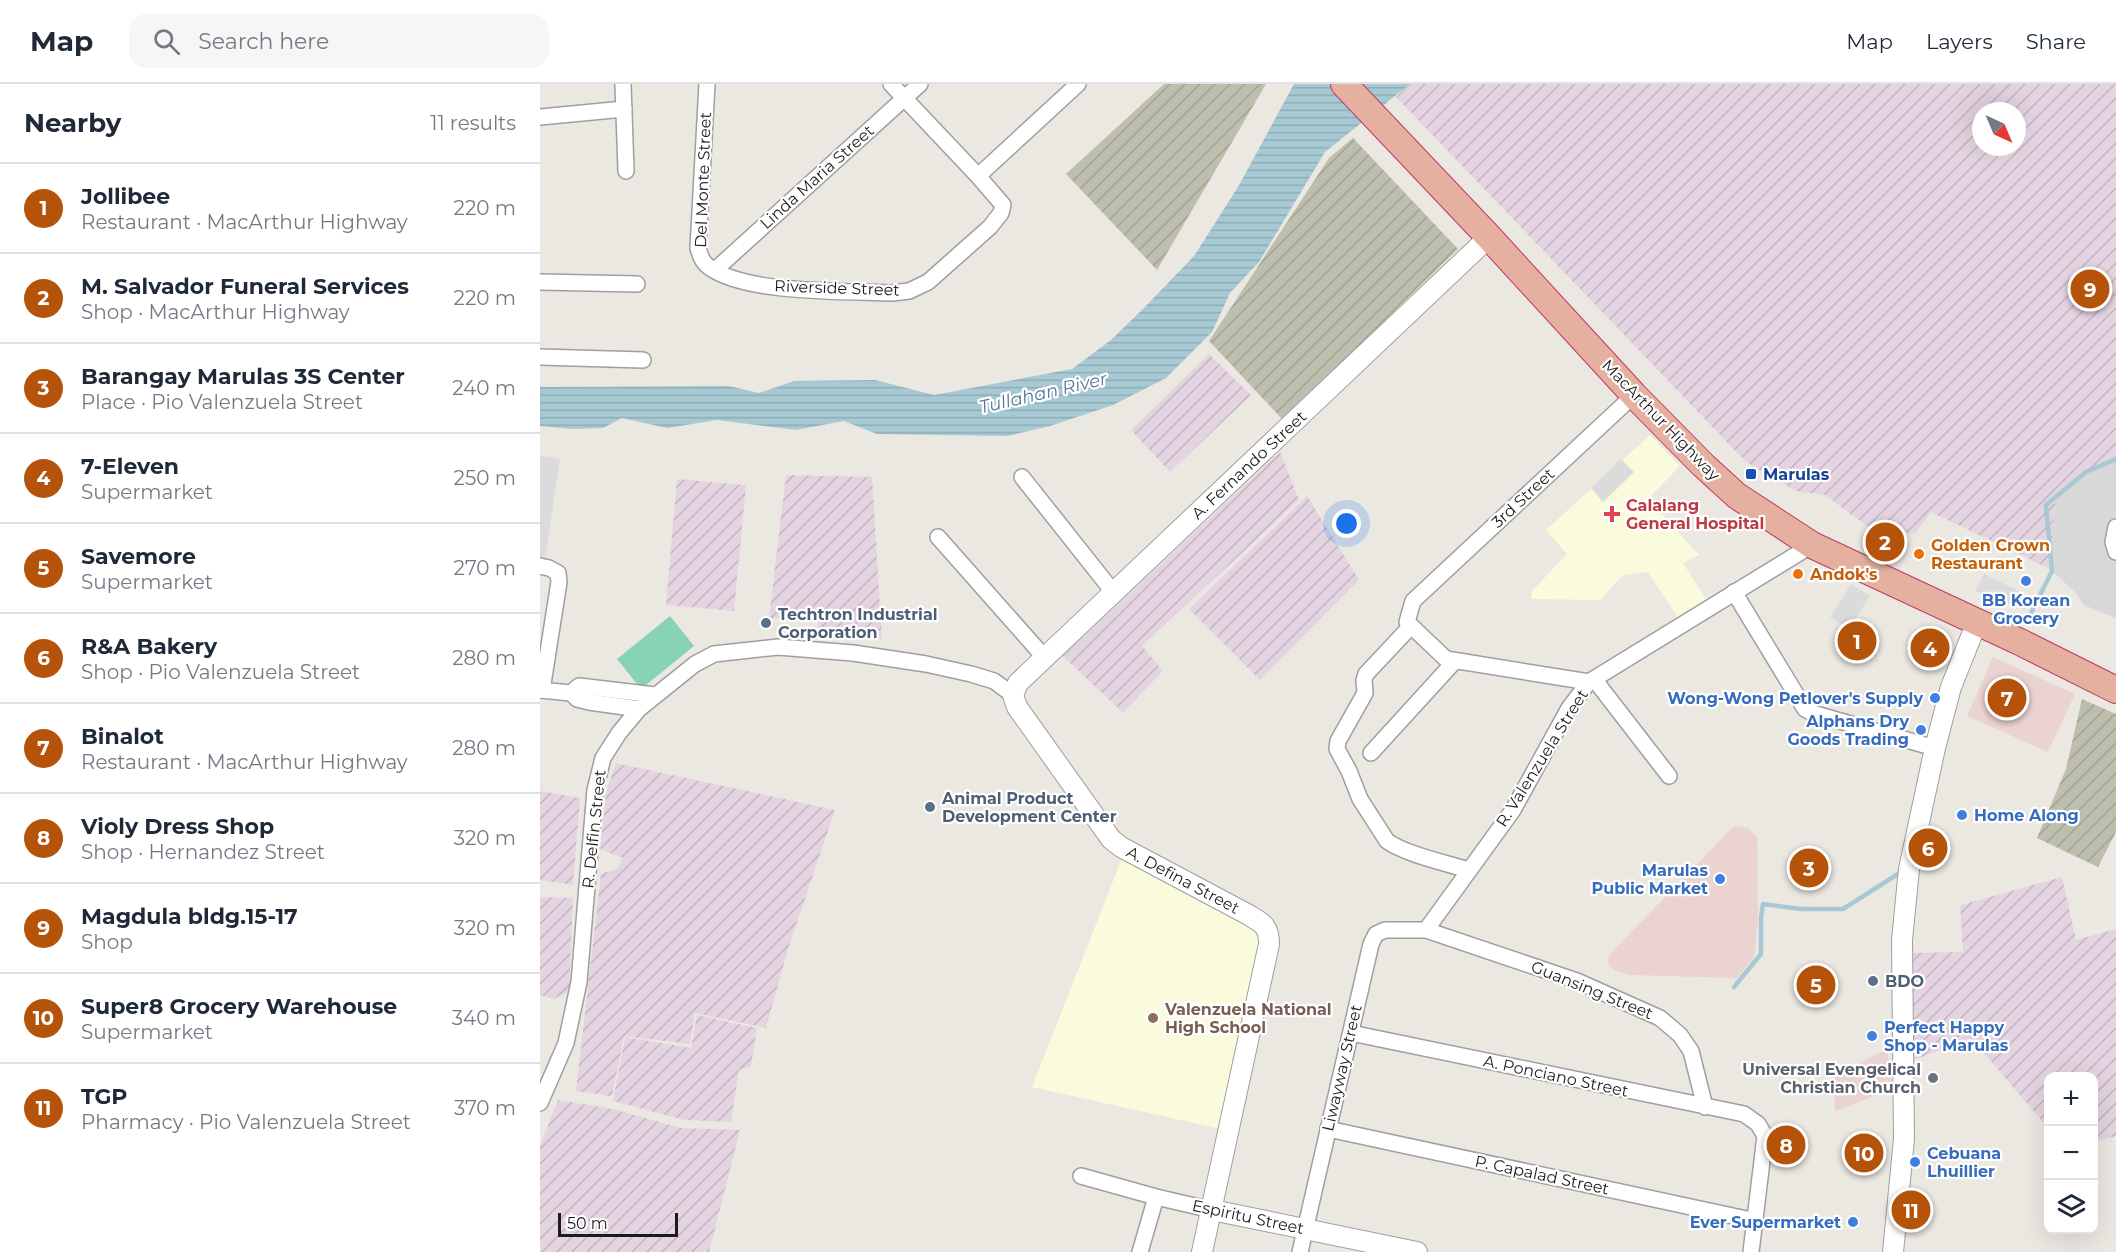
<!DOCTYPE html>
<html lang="en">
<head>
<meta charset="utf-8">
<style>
	body { margin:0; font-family:Montserrat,sans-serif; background:#f6f6f7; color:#1f2937 }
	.controls { position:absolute; right:18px; bottom:18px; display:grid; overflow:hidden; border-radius:12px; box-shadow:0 6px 24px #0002 }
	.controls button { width:54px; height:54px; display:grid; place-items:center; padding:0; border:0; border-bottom:2px solid #e0e1e3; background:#fff; color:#1f2937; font:30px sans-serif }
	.compass { position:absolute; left:1432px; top:18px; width:54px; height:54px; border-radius:50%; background:#fff; box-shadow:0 6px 24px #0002; rotate:136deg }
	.scale { position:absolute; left:18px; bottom:15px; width:120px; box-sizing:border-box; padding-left:6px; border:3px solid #1b1b1b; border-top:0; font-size:16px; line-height:21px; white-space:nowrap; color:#1b1b1b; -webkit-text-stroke:4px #fff; paint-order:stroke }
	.you { position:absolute; left:807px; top:440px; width:21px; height:21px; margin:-15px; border:4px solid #fff; border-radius:50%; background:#1a73e8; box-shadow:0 0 0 9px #1a73e833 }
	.badge { display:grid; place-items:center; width:39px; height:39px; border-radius:50%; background:#b45309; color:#fff; font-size:20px; font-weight:700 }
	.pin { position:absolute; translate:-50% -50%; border:3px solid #fff; box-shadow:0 2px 6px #0006 }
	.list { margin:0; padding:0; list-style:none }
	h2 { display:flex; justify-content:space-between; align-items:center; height:78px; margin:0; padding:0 24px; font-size:26px }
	h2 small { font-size:20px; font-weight:400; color:#747a83 }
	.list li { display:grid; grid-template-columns:39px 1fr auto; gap:18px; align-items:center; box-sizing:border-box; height:90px; padding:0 24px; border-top:2px solid #e0e1e3 }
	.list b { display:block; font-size:22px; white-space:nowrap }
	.list p { margin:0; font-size:20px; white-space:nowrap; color:#747a83 }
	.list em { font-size:20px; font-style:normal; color:#747a83 }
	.icon { flex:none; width:33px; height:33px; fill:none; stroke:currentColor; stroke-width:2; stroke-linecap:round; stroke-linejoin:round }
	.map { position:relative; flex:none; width:1576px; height:1168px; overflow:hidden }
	header { display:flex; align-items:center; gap:36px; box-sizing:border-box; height:84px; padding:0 30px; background:#fff; border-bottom:2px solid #e0e1e3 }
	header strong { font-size:28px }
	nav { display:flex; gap:33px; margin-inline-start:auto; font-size:21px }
	.search { width:420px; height:54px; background:#f6f6f7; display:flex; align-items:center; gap:15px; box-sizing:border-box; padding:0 21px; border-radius:18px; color:#747a83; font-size:22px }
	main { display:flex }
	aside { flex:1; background:#fff }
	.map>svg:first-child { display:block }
	.residential { fill:#d9d8d8 }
	.commercial { fill:#ebd3d2 }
	.industrial { fill:url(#industrial-furrows); fill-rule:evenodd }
	.education { fill:#fafadc }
	.construction { fill:url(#construction-furrows) }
	.pitch { fill:#88d2b6 }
	.parking { fill:#dbdbdb }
	.water { fill:url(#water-rules) }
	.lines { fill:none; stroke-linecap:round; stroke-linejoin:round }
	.stream { stroke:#a7c9d4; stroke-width:4.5 }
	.minor-casing { stroke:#9f9f9f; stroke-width:18 }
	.tertiary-casing { stroke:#9f9f9f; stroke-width:22 }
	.trunk-casing { stroke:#c03865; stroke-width:28 }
	.minor { stroke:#fff; stroke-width:15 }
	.tertiary { stroke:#fff; stroke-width:20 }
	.trunk { stroke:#e5b0a0; stroke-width:26 }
	.transit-dot { fill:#1a4fb4; stroke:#fff; stroke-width:2 }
	.health-dot { fill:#e0444e; stroke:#fff; stroke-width:2 }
	.food-dot { fill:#e8710a; stroke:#fff; stroke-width:2 }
	.shop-dot { fill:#3f7fe0; stroke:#fff; stroke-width:2 }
	.service-dot { fill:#5c6f8a; stroke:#fff; stroke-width:2 }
	.education-dot { fill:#8d6e63; stroke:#fff; stroke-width:2 }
	.worship-dot { fill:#6b7280; stroke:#fff; stroke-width:2 }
	.labels { text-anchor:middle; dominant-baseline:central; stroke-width:4.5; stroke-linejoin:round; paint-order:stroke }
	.street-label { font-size:16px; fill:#1b1b1b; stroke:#fff }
	.transit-label { font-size:16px; font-weight:bold; fill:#164399; stroke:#fff; text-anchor:start }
	.health-label { font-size:16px; font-weight:bold; fill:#be3a42; stroke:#fff; text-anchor:start }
	.food-label { font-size:16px; font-weight:bold; fill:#c56008; stroke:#fff; text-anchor:start }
	.shop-label { font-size:16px; font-weight:bold; fill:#366cbe; stroke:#fff; text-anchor:end }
	.service-label { font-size:16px; font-weight:bold; fill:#4e5e75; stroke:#fff; text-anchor:start }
	.education-label { font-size:16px; font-weight:bold; fill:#785e54; stroke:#fff; text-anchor:start }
	.worship-label { font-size:16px; font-weight:bold; fill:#5b616d; stroke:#fff; text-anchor:end }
	.water-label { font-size:18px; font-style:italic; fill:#54789e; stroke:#fff }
</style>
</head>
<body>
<header>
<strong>Map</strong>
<div class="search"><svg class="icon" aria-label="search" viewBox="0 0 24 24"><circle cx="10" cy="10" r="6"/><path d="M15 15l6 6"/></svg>Search here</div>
<nav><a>Map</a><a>Layers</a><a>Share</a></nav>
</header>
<main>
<aside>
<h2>Nearby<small>11 results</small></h2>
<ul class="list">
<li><span class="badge">1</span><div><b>Jollibee</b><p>Restaurant · MacArthur Highway</p></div><em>220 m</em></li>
<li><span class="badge">2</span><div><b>M. Salvador Funeral Services</b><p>Shop · MacArthur Highway</p></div><em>220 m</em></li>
<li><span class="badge">3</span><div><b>Barangay Marulas 3S Center</b><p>Place · Pio Valenzuela Street</p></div><em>240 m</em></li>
<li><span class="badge">4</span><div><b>7-Eleven</b><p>Supermarket</p></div><em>250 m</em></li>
<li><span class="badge">5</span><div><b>Savemore</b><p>Supermarket</p></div><em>270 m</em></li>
<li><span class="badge">6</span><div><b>R&amp;A Bakery</b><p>Shop · Pio Valenzuela Street</p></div><em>280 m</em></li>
<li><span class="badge">7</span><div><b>Binalot</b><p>Restaurant · MacArthur Highway</p></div><em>280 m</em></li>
<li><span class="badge">8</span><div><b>Violy Dress Shop</b><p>Shop · Hernandez Street</p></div><em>320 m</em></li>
<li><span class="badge">9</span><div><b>Magdula bldg.15-17</b><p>Shop</p></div><em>320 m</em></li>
<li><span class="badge">10</span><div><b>Super8 Grocery Warehouse</b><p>Supermarket</p></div><em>340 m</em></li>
<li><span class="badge">11</span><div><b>TGP</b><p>Pharmacy · Pio Valenzuela Street</p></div><em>370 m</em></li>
</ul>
</aside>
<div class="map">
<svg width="1576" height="1168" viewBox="0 0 1576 1168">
	<defs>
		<pattern id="industrial-furrows" width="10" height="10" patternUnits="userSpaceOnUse" patternTransform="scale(1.5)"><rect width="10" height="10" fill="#e4d4e1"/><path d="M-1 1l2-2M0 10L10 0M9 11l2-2" fill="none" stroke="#c3b5c0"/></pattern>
		<pattern id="construction-furrows" width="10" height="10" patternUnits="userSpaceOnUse" patternTransform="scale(1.5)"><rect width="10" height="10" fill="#bebeae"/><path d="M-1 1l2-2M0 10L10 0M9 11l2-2" fill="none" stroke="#a3a395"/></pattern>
		<pattern id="water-rules" width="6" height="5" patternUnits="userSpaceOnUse" patternTransform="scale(1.5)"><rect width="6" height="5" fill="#a7c9d4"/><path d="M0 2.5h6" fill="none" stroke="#8facb5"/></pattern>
	</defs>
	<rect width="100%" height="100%" fill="#ebe8e2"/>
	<path class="residential" d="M1576,375V534L1544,521L1535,508L1510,485L1515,420L1537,394Z"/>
	<g class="commercial">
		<path d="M1453,573L1535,610L1508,668L1427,632Z"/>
		<path d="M1194,742L1208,744L1217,753L1218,836L1214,873L1197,894L1090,891L1075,887L1067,879L1069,871Z"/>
		<path d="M1347,965L1353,1005L1295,1027V991Z"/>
	</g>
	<g class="industrial">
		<path d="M870,0H1576V375L1537,394L1515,420L1510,485L1391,428L1375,450L1327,442L1285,411L1256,407L1206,378L856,13ZM1441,27H1477V63H1441Z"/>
		<path d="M669,270L711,311L630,388L591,346Z"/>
		<path d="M740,368L759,416L602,562L623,587L583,629L523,572Z"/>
		<path d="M246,391L332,393L342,555L279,551L278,537L229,534Z"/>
		<path d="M137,395L206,401L194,527L126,521Z"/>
		<path d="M767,412L819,496L720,596L649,525Z"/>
		<path d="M76,679L295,726L248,865L226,944L155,929L150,960L84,952L72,1012L36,1007L61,790L77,785L83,774L60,765L66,709Z"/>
		<path d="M0,707L40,714L33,801L0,796Z"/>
		<path d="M1522,793L1536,856L1576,845V1052L1554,1058V992H1508V1044L1431,954L1374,976L1371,869L1423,868L1420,821Z"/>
		<path d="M0,813L33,814L29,907L14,915L0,911Z"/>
		<path d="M157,931L217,944L211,982L199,986L191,1038L144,1036L73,1017L85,953L151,964Z"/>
		<path d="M18,1016L73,1025L141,1044L200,1046L169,1168H0V1062Z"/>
	</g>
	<g class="education">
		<path d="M1110,351L1140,382L1108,415L1159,471L1143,479L1168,518L1140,537L1108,488L1083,491L1060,516L991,515L992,507L1027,470L1006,446Z"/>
		<path d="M584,769L714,843L722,854L681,1045L492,1003Z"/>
	</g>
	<g class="construction">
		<path d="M624,0H726L617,186L526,90Z"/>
		<path d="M813,54L918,165L743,336L669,257L789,74Z"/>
		<path d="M1542,615L1576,630V748L1558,783L1497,754L1526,685Z"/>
	</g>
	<path class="pitch" d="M130,532L154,562L101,605L77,575Z"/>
	<g class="parking">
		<path d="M0,372L20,375L5,476L0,475Z"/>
		<path d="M1081,375L1094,388L1063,418L1051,404Z"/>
		<path d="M1444,490L1491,513L1485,526L1435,507Z"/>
		<path d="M1311,500L1330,512L1309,545L1290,533Z"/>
	</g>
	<path class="water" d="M754,0H870L785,68L719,178L690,209L672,248L626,294L573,321L510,342L468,352L337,350L304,337L256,346L177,336L127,344L82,334L63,344L33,345L0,342V303L189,302L219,309L254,297L335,296L394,311L532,285L571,256L605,223L654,172L698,103Z"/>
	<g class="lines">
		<g class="stream">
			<path d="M1489,533L1512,487L1506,421L1546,388L1576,375"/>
			<path d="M1194,903L1221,870V833L1223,820L1261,825H1303L1361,788"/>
		</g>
		<defs>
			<g id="minor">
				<path d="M83,0L86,87"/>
				<path d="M167,0L158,164C160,171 162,178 169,183C205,210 306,207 352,209L369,207L388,198L450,143L461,129L463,121L438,92L351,0"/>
				<path d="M0,33L84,25"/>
				<path d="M438,92L538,0"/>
				<path d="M175,186L380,0"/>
				<path d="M0,198L97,200"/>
				<path d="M0,273L103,276"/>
				<path d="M482,393L574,509"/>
				<path d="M1576,443L1573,458L1576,468"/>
				<path d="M398,453L505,574"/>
				<path d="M0,482L9,484L18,489L19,498L2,606"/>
				<path d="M1194,508L1265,625L1272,629L1395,664"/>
				<path d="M871,542L826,590L824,596L825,609L798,657L797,665L809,687L820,715L847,757C865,770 906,779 928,786"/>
				<path d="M1054,595L1129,692"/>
				<path d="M1049,598L906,575L867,538L873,517L1094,311"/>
				<path d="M0,606L31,609L37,615L49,618L99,625"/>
				<path d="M31,609L39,602L115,611"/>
				<path d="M831,669L915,577"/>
				<path d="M886,846L973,726L1029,624L1049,598L1272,461"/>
				<path d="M811,949L1204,1030L1218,1040L1225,1052L1211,1168"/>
				<path d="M0,1019L26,959L39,898L55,706L63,674L79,649L99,625L155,580L174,570L238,563L313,569L386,580L431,590L454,597L473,611"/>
				<path d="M788,1045L1216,1137"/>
				<path d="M541,1092L616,1113L672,1126"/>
				<path d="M600,1168L616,1113"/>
				<path d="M760,1168L831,860L836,850L845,846H886L1037,897L1120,934L1140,951L1151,967L1165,1023"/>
			</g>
			<g id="tertiary">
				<path d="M672,1126L877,1168"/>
				<path d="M662,1168L729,860C729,841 722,839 707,830L581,763L571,755L477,623L473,611L478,599L949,153"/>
				<path d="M1353,1168L1364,1055L1362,856L1369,785L1395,664L1411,603L1437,538"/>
			</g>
			<path id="trunk" d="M804,0L949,153L1094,311L1163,381L1197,412L1272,461L1480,558L1576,606"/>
		</defs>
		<use href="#minor" class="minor-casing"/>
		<use href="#tertiary" class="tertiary-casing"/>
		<use href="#trunk" class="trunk-casing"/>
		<use href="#minor" class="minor"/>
		<use href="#tertiary" class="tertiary"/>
		<use href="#trunk" class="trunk"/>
	</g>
	<rect class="transit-dot" x="1205" y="384" width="12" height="12" rx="3"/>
	<path class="health-dot" d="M1069 421h6v6h6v6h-6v6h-6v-6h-6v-6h6z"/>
	<g class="food-dot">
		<circle cx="1379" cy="470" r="6"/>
		<circle cx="1258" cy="490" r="6"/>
	</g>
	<g class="shop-dot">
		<circle cx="1486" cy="497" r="6"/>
		<circle cx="1395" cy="614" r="6"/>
		<circle cx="1381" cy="646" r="6"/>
		<circle cx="1422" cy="731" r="6"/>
		<circle cx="1180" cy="795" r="6"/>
		<circle cx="1332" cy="952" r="6"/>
		<circle cx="1375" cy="1078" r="6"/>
		<circle cx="1313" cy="1138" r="6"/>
	</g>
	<g class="service-dot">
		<circle cx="226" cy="539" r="6"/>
		<circle cx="390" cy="723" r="6"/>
		<circle cx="1333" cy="897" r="6"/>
	</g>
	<circle class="education-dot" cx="613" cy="934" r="6"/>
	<circle class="worship-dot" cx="1393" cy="994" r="6"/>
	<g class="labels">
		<g class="street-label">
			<text transform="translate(277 93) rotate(-42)">Linda Maria Street</text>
			<text transform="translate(163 96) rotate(-88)">Del Monte Street</text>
			<text transform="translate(297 204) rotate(2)">Riverside Street</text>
			<text transform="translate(1121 336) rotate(46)">MacArthur Highway</text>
			<text transform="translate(709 381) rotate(-43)">A. Fernando Street</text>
			<text transform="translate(983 414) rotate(-43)">3rd Street</text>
			<text transform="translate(1002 674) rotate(-58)">R. Valenzuela Street</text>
			<text transform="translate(54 745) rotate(-84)">R. Delfin Street</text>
			<text transform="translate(643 796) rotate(28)">A. Defina Street</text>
			<text transform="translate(1052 906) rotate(22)">Guansing Street</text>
			<text transform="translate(802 984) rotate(-77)">Liwayway Street</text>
			<text transform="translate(1016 992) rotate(12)">A. Ponciano Street</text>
			<text transform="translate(1002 1091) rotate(12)">P. Capalad Street</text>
			<text transform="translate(708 1133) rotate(12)">Espiritu Street</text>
		</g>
		<g class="transit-label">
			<text x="1223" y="390">Marulas</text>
		</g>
		<g class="health-label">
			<text x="1086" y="421">Calalang<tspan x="1086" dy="18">General Hospital</tspan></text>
		</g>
		<g class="food-label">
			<text x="1391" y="461">Golden Crown<tspan x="1391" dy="18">Restaurant</tspan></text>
			<text x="1270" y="490">Andok's</text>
		</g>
		<g class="shop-label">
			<text x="1486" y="516" text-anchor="middle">BB Korean<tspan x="1486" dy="18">Grocery</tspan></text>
			<text x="1383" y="614">Wong-Wong Petlover's Supply</text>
			<text x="1369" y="637">Alphans Dry<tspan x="1369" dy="18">Goods Trading</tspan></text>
			<text x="1434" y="731" text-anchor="start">Home Along</text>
			<text x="1168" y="786">Marulas<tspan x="1168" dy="18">Public Market</tspan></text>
			<text x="1344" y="943" text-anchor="start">Perfect Happy<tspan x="1344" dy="18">Shop - Marulas</tspan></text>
			<text x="1387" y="1069" text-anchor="start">Cebuana<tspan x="1387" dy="18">Lhuillier</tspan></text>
			<text x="1301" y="1138">Ever Supermarket</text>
		</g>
		<g class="service-label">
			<text x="238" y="530">Techtron Industrial<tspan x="238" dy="18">Corporation</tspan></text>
			<text x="402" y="714">Animal Product<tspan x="402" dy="18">Development Center</tspan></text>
			<text x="1345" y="897">BDO</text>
		</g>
		<g class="education-label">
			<text x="625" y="925">Valenzuela National<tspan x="625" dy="18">High School</tspan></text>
		</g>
		<g class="worship-label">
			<text x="1381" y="985">Universal Evengelical<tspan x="1381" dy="18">Christian Church</tspan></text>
		</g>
		<g class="water-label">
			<text transform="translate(503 309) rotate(-13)">Tullahan River</text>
		</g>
	</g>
</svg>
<div class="controls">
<button>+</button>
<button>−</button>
<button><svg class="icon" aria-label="layers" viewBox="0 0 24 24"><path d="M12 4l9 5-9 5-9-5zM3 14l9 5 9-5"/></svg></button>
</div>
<svg class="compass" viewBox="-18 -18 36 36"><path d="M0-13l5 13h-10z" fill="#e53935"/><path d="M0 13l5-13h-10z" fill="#747a83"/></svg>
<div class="scale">50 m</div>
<div class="you"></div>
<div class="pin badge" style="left:1317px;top:557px">1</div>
<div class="pin badge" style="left:1345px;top:458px">2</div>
<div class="pin badge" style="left:1269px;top:784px">3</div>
<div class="pin badge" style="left:1390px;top:564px">4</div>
<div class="pin badge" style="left:1276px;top:901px">5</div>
<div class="pin badge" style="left:1388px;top:764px">6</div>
<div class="pin badge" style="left:1467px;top:614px">7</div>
<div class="pin badge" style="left:1246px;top:1061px">8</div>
<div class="pin badge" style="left:1550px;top:205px">9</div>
<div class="pin badge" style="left:1324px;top:1069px">10</div>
<div class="pin badge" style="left:1371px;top:1126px">11</div>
</div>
</main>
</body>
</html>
